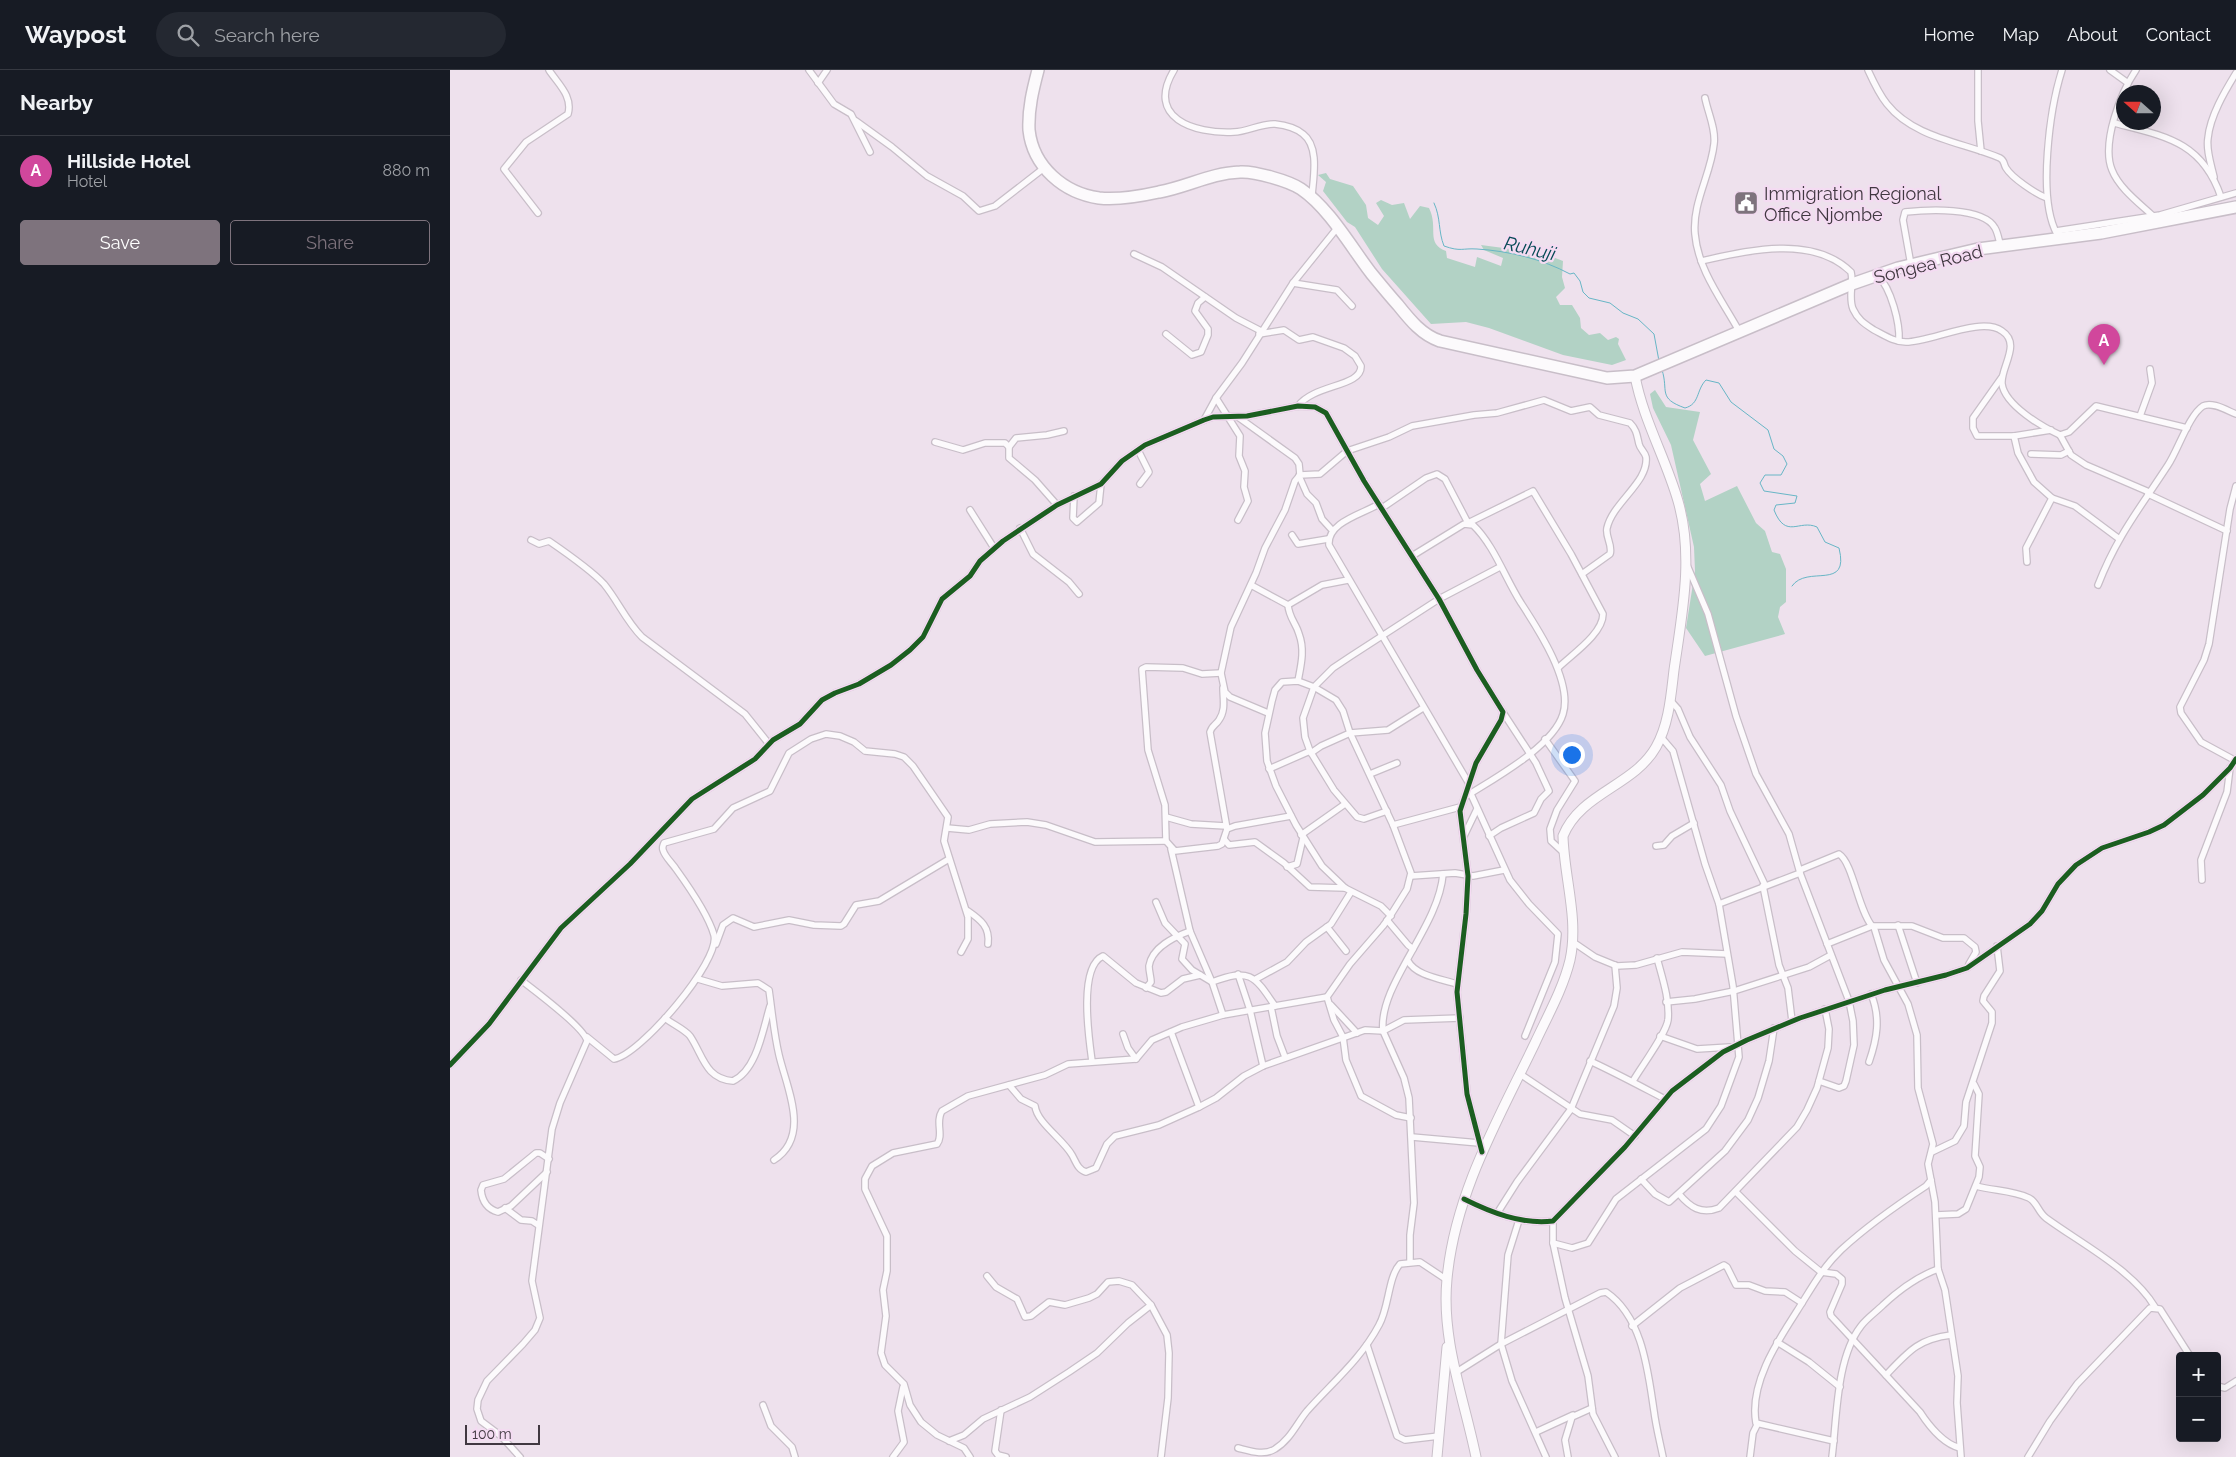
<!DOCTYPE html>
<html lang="en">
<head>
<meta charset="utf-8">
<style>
	body { margin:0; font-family:Raleway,sans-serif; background:#242831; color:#f1f3f6 }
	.controls { position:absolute; right:15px; bottom:15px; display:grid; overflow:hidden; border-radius:5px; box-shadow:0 5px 20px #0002 }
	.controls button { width:45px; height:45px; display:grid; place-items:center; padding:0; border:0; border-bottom:1px solid #363941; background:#171b24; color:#f1f3f6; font:25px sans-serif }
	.compass { position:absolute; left:1666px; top:15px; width:45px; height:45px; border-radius:50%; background:#171b24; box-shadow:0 5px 20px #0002; rotate:291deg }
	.scale { position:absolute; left:15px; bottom:12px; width:75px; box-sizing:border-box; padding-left:5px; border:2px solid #413841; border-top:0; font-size:14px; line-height:18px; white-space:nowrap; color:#413841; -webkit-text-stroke:4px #f4dbf2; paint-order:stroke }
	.you { position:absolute; left:1121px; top:684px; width:18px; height:18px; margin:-12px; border:4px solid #fff; border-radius:50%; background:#1a73e8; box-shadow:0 0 0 8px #1a73e833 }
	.badge { display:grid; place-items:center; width:32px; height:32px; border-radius:50%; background:#7e737d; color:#fff; font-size:16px; font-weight:700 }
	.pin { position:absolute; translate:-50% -41px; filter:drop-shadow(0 1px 2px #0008) }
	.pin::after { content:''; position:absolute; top:26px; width:18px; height:15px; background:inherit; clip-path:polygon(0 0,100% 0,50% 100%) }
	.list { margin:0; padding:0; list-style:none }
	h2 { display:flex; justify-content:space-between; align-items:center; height:65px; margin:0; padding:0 20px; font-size:21px }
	h2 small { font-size:16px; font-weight:400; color:#9ea1a6 }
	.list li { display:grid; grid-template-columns:32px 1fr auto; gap:15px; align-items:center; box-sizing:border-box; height:70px; padding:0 20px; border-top:1px solid #363941 }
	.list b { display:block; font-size:19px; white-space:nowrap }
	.list p { margin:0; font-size:16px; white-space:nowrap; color:#9ea1a6 }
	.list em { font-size:16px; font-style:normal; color:#9ea1a6 }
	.actions { display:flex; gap:10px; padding:15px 20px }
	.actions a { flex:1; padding:11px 0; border:1px solid #7e737d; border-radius:5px; text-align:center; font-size:18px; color:#7e737d }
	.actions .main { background:#7e737d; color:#fff }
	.icon { flex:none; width:28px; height:28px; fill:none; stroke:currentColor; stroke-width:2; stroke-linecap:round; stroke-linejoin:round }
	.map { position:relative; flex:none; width:1786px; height:1387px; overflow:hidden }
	header { display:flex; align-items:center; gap:30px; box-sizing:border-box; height:70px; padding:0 25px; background:#171b24; border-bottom:1px solid #363941 }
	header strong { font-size:24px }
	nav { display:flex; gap:28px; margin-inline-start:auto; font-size:18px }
	.search { width:350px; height:45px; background:#242831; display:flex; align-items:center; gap:12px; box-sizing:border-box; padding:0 18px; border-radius:28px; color:#9ea1a6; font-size:19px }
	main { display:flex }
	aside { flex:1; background:#171b24 }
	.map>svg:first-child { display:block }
	.green { fill:#b2d2c5 }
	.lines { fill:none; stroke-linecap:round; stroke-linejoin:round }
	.stream { stroke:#68b6c6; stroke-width:1 }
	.street-casing { stroke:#c8bec8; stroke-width:8 }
	.secondary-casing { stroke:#c8bec8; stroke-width:11 }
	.highway-casing { stroke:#c8bec8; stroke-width:14 }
	.street { stroke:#fcfafc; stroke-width:5.5 }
	.secondary { stroke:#fcfafc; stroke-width:9 }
	.highway { stroke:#fcfafc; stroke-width:11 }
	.cycleway-casing { stroke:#f4dbf2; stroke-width:8 }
	.cycleway { stroke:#1b5e20; stroke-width:5 }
	.labels { text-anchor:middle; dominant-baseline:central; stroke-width:4.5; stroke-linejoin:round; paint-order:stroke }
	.poi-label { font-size:18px; fill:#413841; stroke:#f4dbf2; text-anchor:start }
	.street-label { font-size:18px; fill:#413841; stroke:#f4dbf2 }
	.water-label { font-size:19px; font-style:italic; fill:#054a55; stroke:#f4dbf2 }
</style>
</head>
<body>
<header>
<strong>Waypost</strong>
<div class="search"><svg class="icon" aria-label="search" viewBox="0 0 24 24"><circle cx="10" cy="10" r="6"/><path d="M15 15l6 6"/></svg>Search here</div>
<nav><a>Home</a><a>Map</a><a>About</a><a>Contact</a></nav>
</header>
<main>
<aside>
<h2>Nearby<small></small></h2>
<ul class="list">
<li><span class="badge" style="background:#d1479c">A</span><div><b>Hillside Hotel</b><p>Hotel</p></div><em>880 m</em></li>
</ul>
<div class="actions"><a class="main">Save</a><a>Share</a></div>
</aside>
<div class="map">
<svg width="1786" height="1387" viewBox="0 0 1786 1387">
	<rect width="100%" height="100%" fill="#eee1ed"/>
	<g class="green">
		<path d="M876,103L880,109L903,116L916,135L918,148L928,155L934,146L926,133L931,130L942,135L954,133L960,149L970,136L979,138C989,158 975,173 996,181L997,188L1025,197L1027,187L1051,196L1053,188L1034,180L1031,175L1061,179L1072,185L1095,184L1113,191L1112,207L1115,218L1106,227L1110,235H1122L1130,248L1131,258L1139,265L1150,263L1158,270L1166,267L1169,269L1168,274L1176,290L1162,295L1113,285L1039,258L1016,252L981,254L932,199L905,157L897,152L873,121L876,112L868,105Z"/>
		<path d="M1205,320L1216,337L1250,342L1243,370L1261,404L1250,414L1255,431L1287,416L1306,453L1315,461L1322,482L1330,484L1336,499V532L1330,537L1328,547L1335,564L1255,586L1236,558L1245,501L1244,477L1221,375L1203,338L1200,324Z"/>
	</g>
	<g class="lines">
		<g class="stream">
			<path d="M984,133C991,148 988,161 994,176C1011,182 1012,178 1027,179C1059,181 1092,189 1120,204L1124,203L1130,211L1133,222L1139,228L1160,233L1173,243L1188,249L1204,264L1209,291"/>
			<path d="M1212,300C1219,321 1207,328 1235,338C1250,334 1246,320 1256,310L1269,313L1281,332L1318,360L1324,379L1333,386L1337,394L1331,405H1315L1310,413L1314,421L1347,426L1345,433L1326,435L1324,440C1336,470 1349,449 1367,457L1375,472L1389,478C1400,522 1357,494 1342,516"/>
		</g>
		<defs>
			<g id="street">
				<path d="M359,0L384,34L401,44L420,82"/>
				<path d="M724,0C695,48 744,64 784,62C797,62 812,53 825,54C834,55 846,58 853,64C870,77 863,109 862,126"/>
				<path d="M1418,0C1423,11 1429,24 1437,34C1464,68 1512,72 1550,88C1555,91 1553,93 1556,98C1562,108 1586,124 1597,128"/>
				<path d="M1528,0V51L1531,81"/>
				<path d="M1660,0L1678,13"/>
				<path d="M1686,0C1671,22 1651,73 1662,100C1669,118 1689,133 1703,146"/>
				<path d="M368,13L377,0"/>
				<path d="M1255,28C1258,43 1266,59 1264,74C1261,104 1242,133 1245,164C1248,200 1272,230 1289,261"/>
				<path d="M406,51L442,77L477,106L513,126L529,141L545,136L594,98"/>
				<path d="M1664,53C1714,66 1752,71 1771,127"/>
				<path d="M1764,107C1761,94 1756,80 1758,68C1760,46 1775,21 1786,3"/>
				<path d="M88,143L54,99L76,72L118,44C123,26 108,14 99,0"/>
				<path d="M1606,161L1710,145L1786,123"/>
				<path d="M1607,164C1587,128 1600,38 1612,0"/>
				<path d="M684,184L712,197L786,248L811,261"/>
				<path d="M1251,191C1297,181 1362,164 1401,202C1404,214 1398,227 1403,239C1408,250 1415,254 1424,260C1434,265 1444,272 1456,272C1481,272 1531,246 1552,261C1572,274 1550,298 1552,314C1555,335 1592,357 1610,365L1619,362L1646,336L1737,358"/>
				<path d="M1461,195L1453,150L1455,142C1475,140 1533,136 1545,158C1548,163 1549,171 1551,177"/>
				<path d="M1428,206C1441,218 1450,253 1449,271"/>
				<path d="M843,213L887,220L902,236"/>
				<path d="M716,264L742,285L751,282L758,265V259L745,241L748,233L755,227"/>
				<path d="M809,264L834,260L849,270L863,267L894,278L905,286L911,296C912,317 864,314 848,336"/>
				<path d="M1552,307L1523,348V358L1527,366H1564L1601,360"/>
				<path d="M766,328L790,366L789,386L795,401L794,417L798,431L788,450"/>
				<path d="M1690,346L1702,313L1700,299"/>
				<path d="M788,347L845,388L849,394L850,405"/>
				<path d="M754,350L766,328L792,293L843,213L888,157"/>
				<path d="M1610,365L1621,385L1636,395L1699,422"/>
				<path d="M1564,366L1568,383L1584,412L1602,428L1625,436L1668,468"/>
				<path d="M485,372L513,380L535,373H555L559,377V388L585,410L607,435"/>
				<path d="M559,377L566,368L597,365L614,361"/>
				<path d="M688,380L699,402L690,414"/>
				<path d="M1581,384L1611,385L1619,381"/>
				<path d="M849,406L857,424L866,433L872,449L882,460"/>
				<path d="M1786,416L1780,439L1759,574L1754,590L1730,637L1731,643L1751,672L1786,691"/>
				<path d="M1698,424L1777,461"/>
				<path d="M624,426L623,448L627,452L649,433L651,414"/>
				<path d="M929,434C913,444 877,452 879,475L1018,712"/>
				<path d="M932,438L976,408L987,404L995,409L1018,453L1083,421L1121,484L1153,544C1153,564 1121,585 1108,598"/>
				<path d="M520,440L544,478"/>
				<path d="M570,458L583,484L619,512L629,524"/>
				<path d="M842,465L848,474L878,469"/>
				<path d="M81,470L89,474L99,471C115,482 141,500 154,514C168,531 176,551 192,567L295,644L319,674"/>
				<path d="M962,486L1014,454L1023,455C1044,475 1055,508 1071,533C1088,559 1123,612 1113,644C1103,677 1043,709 1015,727"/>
				<path d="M1577,492L1576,478L1602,428"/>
				<path d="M1237,495L1258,544L1286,646L1306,704L1339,764L1350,803L1399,931L1403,951L1404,975L1396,1011L1394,1016L1389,1018L1369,1011"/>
				<path d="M801,515L838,535L872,515L898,510"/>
				<path d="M1648,515C1667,466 1690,438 1718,395C1728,380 1739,345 1753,336C1762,331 1778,341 1786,344"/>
				<path d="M838,535C839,548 846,553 849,564C855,580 851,595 848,611"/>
				<path d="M771,603L752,604L733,598L696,597L692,599L698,680L715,735L716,771L725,781L768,776L772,774L777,759L785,756L841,746"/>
				<path d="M773,618C773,629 776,640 769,650C766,655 762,655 760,662L777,759"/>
				<path d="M1220,630L1228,639L1240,667L1271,715L1280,741L1315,815"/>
				<path d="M818,643L780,627L775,622L771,603L781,557L806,503L815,478L835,440L845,411L850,405L870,404L897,381L939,367L962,356L1024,345L1047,343L1094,330L1121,341L1140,337L1149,345L1180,353C1187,360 1187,366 1189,374C1190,379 1195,382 1196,387C1199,412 1163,432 1157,458C1155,467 1163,475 1160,484L1132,504"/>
				<path d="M1095,669L1125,711L1107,740L1100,759L1101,771L1113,782"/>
				<path d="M861,683L871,676L900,663L938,660L973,638"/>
				<path d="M819,699L860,681"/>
				<path d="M920,704L947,693"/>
				<path d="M1020,722L1060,810L1079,834L1108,864L1105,892L1075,966"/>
				<path d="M937,741L914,749L907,747L884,720L860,681L855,667L853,648L864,617L883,598L901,586L989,529L1050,497"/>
				<path d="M716,747L741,754L776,756"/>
				<path d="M943,755L1010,737"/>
				<path d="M497,758L519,760L540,754L577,752L596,755L645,772L716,771"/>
				<path d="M851,765L895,734"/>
				<path d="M1014,766L1027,739"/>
				<path d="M1039,766L1051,758L1084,743L1091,729L1099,721L1086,693L1054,644"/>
				<path d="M774,769L779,775L805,772L834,793L860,817L895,818"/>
				<path d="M1206,776L1214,775L1222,766L1244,753"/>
				<path d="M721,779L740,861L762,912L773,945"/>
				<path d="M837,797L847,794L853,768"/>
				<path d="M1350,800L1389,784C1403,793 1408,839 1422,856H1462L1493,868H1514L1525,877L1526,882L1519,894"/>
				<path d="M961,806L1005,803L1023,806L1054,800"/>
				<path d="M1752,810L1751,790L1777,722L1780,698"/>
				<path d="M1313,816L1329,895L1338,918L1342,951"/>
				<path d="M706,832L715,853L735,874L732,889L742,900L762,912C800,898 804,905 825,936"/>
				<path d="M1269,834L1350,803"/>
				<path d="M518,841C531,850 540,857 538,874"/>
				<path d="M941,846L931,836L895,818L872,796L846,755L826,716L817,691L815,663L822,631L825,620L832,612L848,611L864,617L886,630L893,641L900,663L943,755L961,803L957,819L942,843C939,848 936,852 933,856L900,894L877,927L884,950L893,967L896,990L911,1026L946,1045L961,1048"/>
				<path d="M937,850L958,875L963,879"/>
				<path d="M1448,855L1467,913"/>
				<path d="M877,857L896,881"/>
				<path d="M1424,857L1434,890L1458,934L1467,965L1468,1018L1483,1074L1478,1094L1485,1132L1488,1199L1495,1220L1508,1306L1507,1333L1511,1387"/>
				<path d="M1123,872L1145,887L1167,896L1186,895L1232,882L1277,884"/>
				<path d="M266,874L273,855L283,848L304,857L339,850L364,855L391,856L394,854L406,835L429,831L499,789"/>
				<path d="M1377,874L1422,856"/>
				<path d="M958,891C966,906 992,909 1007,914"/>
				<path d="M788,904L800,940L813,996"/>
				<path d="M248,909L272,916L308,913L319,920C322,941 324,964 329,985C337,1019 361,1066 324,1090"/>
				<path d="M806,909L837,892L856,872L881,854L901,822"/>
				<path d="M696,918L701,912C701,907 699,902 699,896C702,877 724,867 740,861"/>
				<path d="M1216,932L1245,929L1284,921L1359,897L1381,885"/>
				<path d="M881,935L907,963"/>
				<path d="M821,937L827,966L835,987"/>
				<path d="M215,948C222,954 234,959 240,966C253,985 255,1009 283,1011C307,1000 313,959 320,936"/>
				<path d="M721,962L749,1037"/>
				<path d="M673,964L678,978L686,989"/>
				<path d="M1210,966L1247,979L1280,977"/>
				<path d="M137,967L164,989C189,986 271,891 264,865C258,844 239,817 226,799C222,793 215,787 213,780C212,777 213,776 214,773L264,759L283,738L320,721L339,683L361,669L376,664L390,666L404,672L415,681L445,684L454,687L463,696L498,747L494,771L518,847V869L511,882"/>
				<path d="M642,991C639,969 628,897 653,886L686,913L711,923L716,922L733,909L750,905"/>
				<path d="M1140,991C1166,1003 1190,1016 1215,1029"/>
				<path d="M1419,992C1427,969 1431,948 1421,924"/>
				<path d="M0,995L39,954L111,858L180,794L242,729L305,689L323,670L350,654L372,630L385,623L409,614L441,595L460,580L473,567L492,529L520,506L530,491L553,471L607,435L651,414L672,391L695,375L754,350L763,347L797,346L848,336L865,337L876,343L914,411L989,529L1027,600L1053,642L1051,650L1026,693L1010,741L1018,806L1016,844L1007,922L1017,1024L1032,1082"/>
				<path d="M1070,1004L1130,1044L1162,1050L1185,1066"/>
				<path d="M1183,1011C1191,997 1216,964 1218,950C1220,930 1212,907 1207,888"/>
				<path d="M559,1015L571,1029L585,1036C587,1053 613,1069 622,1085C626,1092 628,1100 636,1102L646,1098L657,1074L665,1066L709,1055L749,1037L766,1028L794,1006L813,996L915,960L933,961L954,950L1010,948"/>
				<path d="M962,1067L1029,1073"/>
				<path d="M1482,1082L1505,1071L1514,1056L1516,1032L1542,953V942L1533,931L1534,926L1550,901L1547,876"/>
				<path d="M97,1102L61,1136L48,1142C37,1139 32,1130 31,1120L33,1115L54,1109L86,1083H90L99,1089"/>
				<path d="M1191,1109L1205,1124L1219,1132L1275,1081L1298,1050L1308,1028L1319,991L1324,958"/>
				<path d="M1526,1116C1544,1121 1562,1120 1579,1128C1587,1132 1588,1142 1596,1148C1630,1173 1683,1200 1705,1237"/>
				<path d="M1286,1122L1345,1181L1371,1202L1386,1204L1392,1209V1214L1380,1242L1381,1246L1470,1342C1479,1356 1494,1374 1510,1378"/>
				<path d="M1229,1124C1240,1137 1251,1145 1269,1138L1347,1057L1357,1040L1367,1018L1378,978L1379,959L1375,939"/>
				<path d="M1014,1129C1040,1142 1072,1155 1103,1151L1175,1077L1222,1021L1273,982L1297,970L1350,948L1435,920L1496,905L1517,898L1580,854L1592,841L1608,814L1626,795L1652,778L1699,762L1714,755L1753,725L1780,698L1786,689"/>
				<path d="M55,1138L71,1150L82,1151L88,1155"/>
				<path d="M1048,1142L1067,1112L1121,1039L1164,936L1167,918L1165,895"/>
				<path d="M1486,1145L1508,1144L1516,1139L1529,1107L1530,1097L1525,1086L1529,1024L1524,1014"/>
				<path d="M1069,1150L1058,1185L1051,1274L1062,1311L1096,1387"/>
				<path d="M1103,1151V1173L1122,1178L1138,1173L1166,1129L1256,1059L1271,1036L1289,987L1283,916L1269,834L1255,794L1223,681L1211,667"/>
				<path d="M1103,1173L1115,1228L1138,1306L1143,1344L1165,1387"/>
				<path d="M960,1191V1165L964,1133L959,1028L954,1008L933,961C928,915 989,857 993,804"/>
				<path d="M537,1206L546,1217L567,1229L575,1247L581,1246L599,1232L615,1235L639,1228L647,1224L658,1212L669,1211L682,1215L701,1235L717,1265L719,1283L718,1328L711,1387"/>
				<path d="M1182,1256L1230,1218L1274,1195L1277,1197L1286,1215H1299L1315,1221L1335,1222L1352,1233"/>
				<path d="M1327,1272L1359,1292L1390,1317"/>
				<path d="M917,1275L947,1366L955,1370L989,1366"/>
				<path d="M1005,1303L1051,1274L1150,1223L1156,1222C1193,1247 1198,1302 1204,1341C1206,1357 1210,1372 1213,1387"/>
				<path d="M1436,1305C1458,1282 1468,1269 1501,1265"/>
				<path d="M1767,1316L1775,1318L1786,1311"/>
				<path d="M313,1335L321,1356L342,1377L345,1387"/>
				<path d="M551,1340L545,1381L548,1385L556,1387"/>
				<path d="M1086,1362L1123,1345"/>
				<path d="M499,1371L514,1365L533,1349L580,1327L619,1302L647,1283L678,1253L701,1235"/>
				<path d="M1384,1371L1306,1353C1299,1314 1327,1272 1347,1241C1361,1219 1372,1198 1391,1180C1417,1156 1447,1135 1476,1116L1481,1110"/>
				<path d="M788,1378C800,1381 814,1386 825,1379C840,1370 847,1353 857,1341C882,1313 911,1289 929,1255C939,1238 938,1207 950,1194L970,1192L997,1210"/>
				<path d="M70,1387L51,1366L31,1351L27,1339L28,1330L37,1311L73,1274L85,1260L90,1248L82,1211L102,1059L110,1033L137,971C135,958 84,920 71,910"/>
				<path d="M443,1387L454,1372L448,1341L453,1317"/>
				<path d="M520,1387L514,1378L487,1365L471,1352L460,1335L454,1314L435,1295L431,1283L436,1246L433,1220L437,1201V1166L415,1119V1109L422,1096L443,1083L487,1074C494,1065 485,1052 492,1041L518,1026L595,1005L618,994L686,989L702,970L732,957L773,945L877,927"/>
				<path d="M1118,1387L1115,1370L1122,1347L1142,1338"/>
				<path d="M1300,1387L1303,1363L1307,1355"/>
				<path d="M1382,1387C1387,1348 1386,1288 1411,1256C1417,1248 1426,1242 1433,1235C1448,1221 1469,1206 1488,1199"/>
				<path d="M1578,1387L1600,1351L1627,1314L1700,1238L1710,1239L1740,1286"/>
			</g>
			<g id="secondary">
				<path d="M987,1387L997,1277"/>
				<path d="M1026,1387C1014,1328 991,1270 997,1209C1005,1123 1048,1050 1085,973C1097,947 1113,919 1120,890C1129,849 1114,807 1113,766C1130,723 1184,716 1206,677C1219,654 1221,625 1224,600C1232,544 1244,486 1228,431C1216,389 1193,349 1185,306"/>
			</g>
			<path id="highway" d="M588,0C583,19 578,39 579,60C583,97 614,123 649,128C667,130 691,126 709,122C737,117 761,103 790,102C804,101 839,111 851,119C879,138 901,177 921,203C930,214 939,225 948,235C960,250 972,265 990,271L1157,308L1185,306L1402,214L1448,198L1528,179L1651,163L1786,137"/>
		</defs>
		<use href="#street" class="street-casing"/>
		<use href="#secondary" class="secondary-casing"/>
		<use href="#highway" class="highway-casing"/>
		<use href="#street" class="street"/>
		<use href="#secondary" class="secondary"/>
		<use href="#highway" class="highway"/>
		<defs>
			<g id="cycleway">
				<path d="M0,995L39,954L111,858L180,794L242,729L305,689L323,670L350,654L372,630L385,623L409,614L441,595L460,580L473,567L492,529L520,506L530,491L553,471L607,435L651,414L672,391L695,375L754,350L763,347L797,346L848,336L865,337L876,343L914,411L989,529L1027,600L1053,642L1051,650L1026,693L1010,741L1018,806L1016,844L1007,922L1017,1024L1032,1082"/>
				<path d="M1014,1129C1040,1142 1072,1155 1103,1151L1175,1077L1222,1021L1273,982L1297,970L1350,948L1435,920L1496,905L1517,898L1580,854L1592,841L1608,814L1626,795L1652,778L1699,762L1714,755L1753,725L1780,698L1786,689"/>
			</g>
		</defs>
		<use href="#cycleway" class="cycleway-casing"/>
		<use href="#cycleway" class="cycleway"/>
	</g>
	<defs>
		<symbol id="civic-square" viewBox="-11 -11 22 22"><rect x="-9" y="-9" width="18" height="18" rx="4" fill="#7e737d" stroke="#f4dbf2"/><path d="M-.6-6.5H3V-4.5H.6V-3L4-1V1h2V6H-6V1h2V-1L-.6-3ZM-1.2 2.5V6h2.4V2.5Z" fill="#fff"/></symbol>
	</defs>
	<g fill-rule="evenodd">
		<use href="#civic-square" x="1282" y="119" width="28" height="28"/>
	</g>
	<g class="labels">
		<g class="poi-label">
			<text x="1314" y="123">Immigration Regional<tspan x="1314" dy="21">Office Njombe</tspan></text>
		</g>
		<g class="street-label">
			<text transform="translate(1478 194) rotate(-14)">Songea Road</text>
		</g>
		<g class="water-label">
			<text transform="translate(1080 178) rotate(13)">Ruhuji</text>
		</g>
	</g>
</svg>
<div class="controls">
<button>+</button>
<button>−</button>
</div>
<svg class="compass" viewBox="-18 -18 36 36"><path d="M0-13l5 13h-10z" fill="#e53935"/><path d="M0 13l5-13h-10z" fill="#9ea1a6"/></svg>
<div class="scale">100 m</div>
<div class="you"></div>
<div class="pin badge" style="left:1654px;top:295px;background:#d1479c">A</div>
</div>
</main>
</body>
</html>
